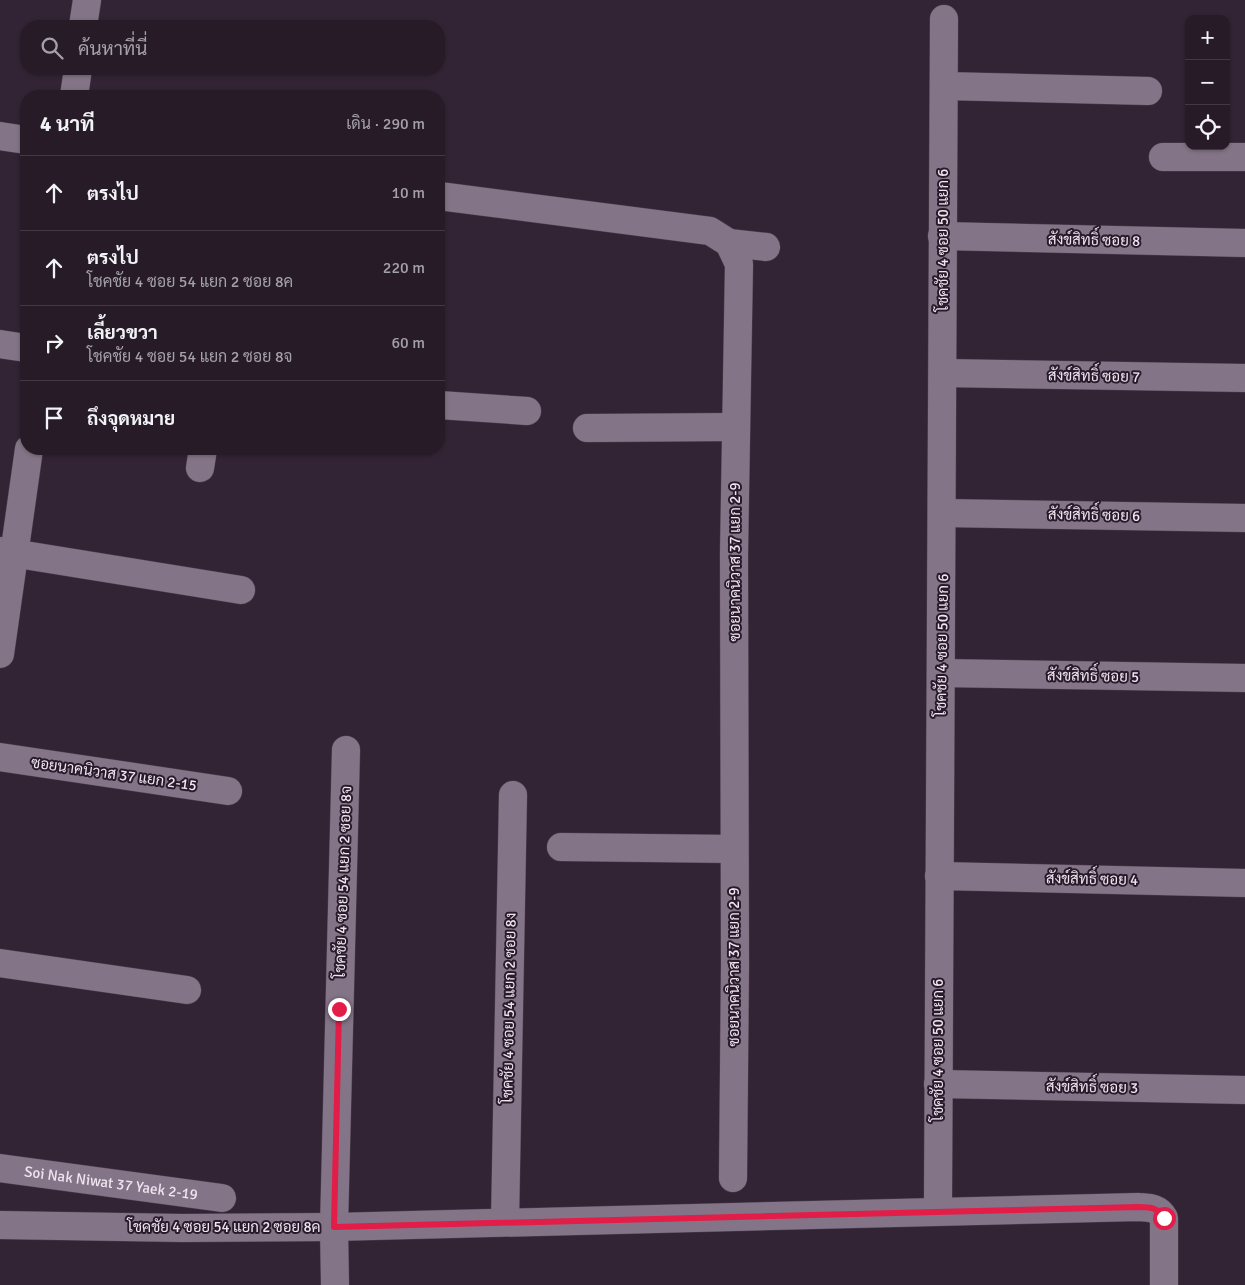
<!DOCTYPE html>
<html lang="th">
<head>
<meta charset="utf-8">
<style>
	body { margin:0; font-family:Signika,Sarabun,sans-serif; background:#322833; color:#f1f3f6 }
	.controls { position:absolute; right:15px; top:15px; display:grid; overflow:hidden; border-radius:10px; box-shadow:0 1px 4px #0004 }
	.controls button { width:45px; height:45px; display:grid; place-items:center; padding:0; border:0; border-bottom:1px solid #423944; background:#261b27; color:#f1f3f6; font:25px sans-serif }
	.stop { position:absolute; width:15px; height:15px; margin:-11px; border:4px solid #e11d48; border-radius:50%; background:#fff }
	.stop.end { background:#e11d48; border-color:#fff; box-shadow:0 1px 5px #0008 }
	.list { margin:0; padding:0; list-style:none }
	h2 { display:flex; justify-content:space-between; align-items:center; height:65px; margin:0; padding:0 20px; font-size:21px }
	h2 small { font-size:16px; font-weight:400; color:#a4a1a7 }
	.list li { display:grid; grid-template-columns:32px 1fr auto; gap:15px; align-items:center; box-sizing:border-box; height:75px; padding:0 20px; border-top:1px solid #423944 }
	.list b { display:block; font-size:19px; white-space:nowrap }
	.list p { margin:0; font-size:16px; white-space:nowrap; color:#a4a1a7 }
	.list em { font-size:16px; font-style:normal; color:#a4a1a7 }
	.icon { flex:none; width:28px; height:28px; fill:none; stroke:currentColor; stroke-width:2; stroke-linecap:round; stroke-linejoin:round }
	.map { position:relative; flex:none; width:1245px; height:1285px; overflow:hidden }
	.search { position:absolute; background:#261b27; box-shadow:0 1px 4px #0004; left:20px; top:20px; width:425px; height:55px; display:flex; align-items:center; gap:12px; box-sizing:border-box; padding:0 18px; border-radius:20px; color:#a4a1a7; font-size:19px }
	.panel { position:absolute; background:#261b27; box-shadow:0 1px 4px #0004; left:20px; top:90px; width:425px; height:365px; border-radius:20px }
	.map>svg:first-child { display:block }
	.lines { fill:none; stroke-linecap:round; stroke-linejoin:round }
	.minor-casing { stroke:#4c414f; stroke-width:29 }
	.tertiary-casing { stroke:#4c414f; stroke-width:29 }
	.minor { stroke:#847487; stroke-width:28 }
	.tertiary { stroke:#847487; stroke-width:28 }
	.route { stroke:#e11d48; stroke-width:6 }
	.labels { text-anchor:middle; dominant-baseline:central; stroke-width:4; stroke-linejoin:round; paint-order:stroke }
	.street-label { font-size:15px; fill:#eee5f0; stroke:#281a2a }
</style>
</head>
<body>
<div class="map">
<svg width="1245" height="1285" viewBox="0 0 1245 1285">
	<rect width="100%" height="100%" fill="#322434"/>
	<g class="lines">
		<defs>
			<g id="minor">
				<path d="M944,86L1148,91"/>
				<path d="M0,136L26,140"/>
				<path d="M1163,157H1245"/>
				<path d="M439,196L710,231L729,243L739,264L734,554L735,964L733,1178"/>
				<path d="M942,236L1245,243"/>
				<path d="M729,243L766,247"/>
				<path d="M0,344L26,348"/>
				<path d="M943,373L1245,378"/>
				<path d="M439,405L527,411"/>
				<path d="M587,428L736,427"/>
				<path d="M200,468L203,449"/>
				<path d="M943,513L1245,518"/>
				<path d="M0,551L241,590"/>
				<path d="M941,673L1245,678"/>
				<path d="M0,757L228,791"/>
				<path d="M561,847L734,849"/>
				<path d="M939,876L1245,883"/>
				<path d="M0,963L187,990"/>
				<path d="M938,1084L1245,1090"/>
				<path id="s1" d="M0,1168L222,1198"/>
				<path d="M938,1203L944,19"/>
				<path d="M505,1222L513,795"/>
				<path d="M0,1225L182,1228L334,1227L1138,1207C1149,1208 1158,1207 1164,1218V1285"/>
				<path d="M335,1285L334,1227L346,750"/>
			</g>
			<g id="tertiary">
				<path d="M83,26L87,0"/>
				<path d="M74,96L78,69"/>
				<path d="M0,654L29,449"/>
			</g>
		</defs>
		<use href="#minor" class="minor-casing"/>
		<use href="#tertiary" class="tertiary-casing"/>
		<use href="#minor" class="minor"/>
		<use href="#tertiary" class="tertiary"/>
	</g>
	<g class="lines">
		<path class="route" d="M339,1009L334,1227L1138,1207C1149,1207 1158,1207 1164,1218"/>
	</g>
	<g class="labels">
		<g class="street-label">
			<text transform="translate(943 240) rotate(-90)">โชคชัย 4 ซอย 50 แยก 6</text>
			<text transform="translate(1094 240) rotate(1)">สังข์สิทธิ์ ซอย 8</text>
			<text transform="translate(1094 376) rotate(1)">สังข์สิทธิ์ ซอย 7</text>
			<text transform="translate(1094 515) rotate(1)">สังข์สิทธิ์ ซอย 6</text>
			<text transform="translate(735 562) rotate(-90)">ซอยนาคนิวาส 37 แยก 2-9</text>
			<text transform="translate(942 645) rotate(-89)">โชคชัย 4 ซอย 50 แยก 6</text>
			<text transform="translate(1093 676) rotate(1)">สังข์สิทธิ์ ซอย 5</text>
			<text transform="translate(114 774) rotate(8)">ซอยนาคนิวาส 37 แยก 2-15</text>
			<text transform="translate(1092 879) rotate(1)">สังข์สิทธิ์ ซอย 4</text>
			<text transform="translate(343 882) rotate(-88)">โชคชัย 4 ซอย 54 แยก 2 ซอย 8จ</text>
			<text transform="translate(734 967) rotate(-90)">ซอยนาคนิวาส 37 แยก 2-9</text>
			<text transform="translate(509 1008) rotate(-89)">โชคชัย 4 ซอย 54 แยก 2 ซอย 8ง</text>
			<text transform="translate(938 1050) rotate(-90)">โชคชัย 4 ซอย 50 แยก 6</text>
			<text transform="translate(1092 1087) rotate(1)">สังข์สิทธิ์ ซอย 3</text>
			<text stroke="none"><textPath href="#s1" startOffset="112">Soi Nak Niwat 37 Yaek 2-19</textPath></text>
			<text x="224" y="1227">โชคชัย 4 ซอย 54 แยก 2 ซอย 8ค</text>
		</g>
	</g>
</svg>
<div class="controls">
<button>+</button>
<button>−</button>
<button><svg class="icon" aria-label="locate" viewBox="0 0 24 24"><circle cx="12" cy="12" r="6"/><path d="M12 2v4M12 18v4M2 12h4M18 12h4"/></svg></button>
</div>
<div class="stop" style="left:1164px;top:1218px"></div>
<div class="stop end" style="left:339px;top:1009px"></div>
<div class="search"><svg class="icon" aria-label="search" viewBox="0 0 24 24"><circle cx="10" cy="10" r="6"/><path d="M15 15l6 6"/></svg>ค้นหาที่นี่</div>
<section class="panel">
<h2>4 นาที<small>เดิน · 290 m</small></h2>
<ul class="list">
<li><svg class="icon" aria-label="ahead" viewBox="0 0 24 24"><path d="M12 20V5M6 11l6-6 6 6"/></svg><div><b>ตรงไป</b></div><em>10 m</em></li>
<li><svg class="icon" aria-label="ahead" viewBox="0 0 24 24"><path d="M12 20V5M6 11l6-6 6 6"/></svg><div><b>ตรงไป</b><p>โชคชัย 4 ซอย 54 แยก 2 ซอย 8ค</p></div><em>220 m</em></li>
<li><svg class="icon" aria-label="right" viewBox="0 0 24 24"><path d="M7 20v-9h11M14 6l5 5-5 5"/></svg><div><b>เลี้ยวขวา</b><p>โชคชัย 4 ซอย 54 แยก 2 ซอย 8จ</p></div><em>60 m</em></li>
<li><svg class="icon" aria-label="arrive" viewBox="0 0 24 24"><path d="M6 21V4h12l-3 4 3 4H6"/></svg><div><b>ถึงจุดหมาย</b></div></li>
</ul>
</section>
</div>
</body>
</html>
